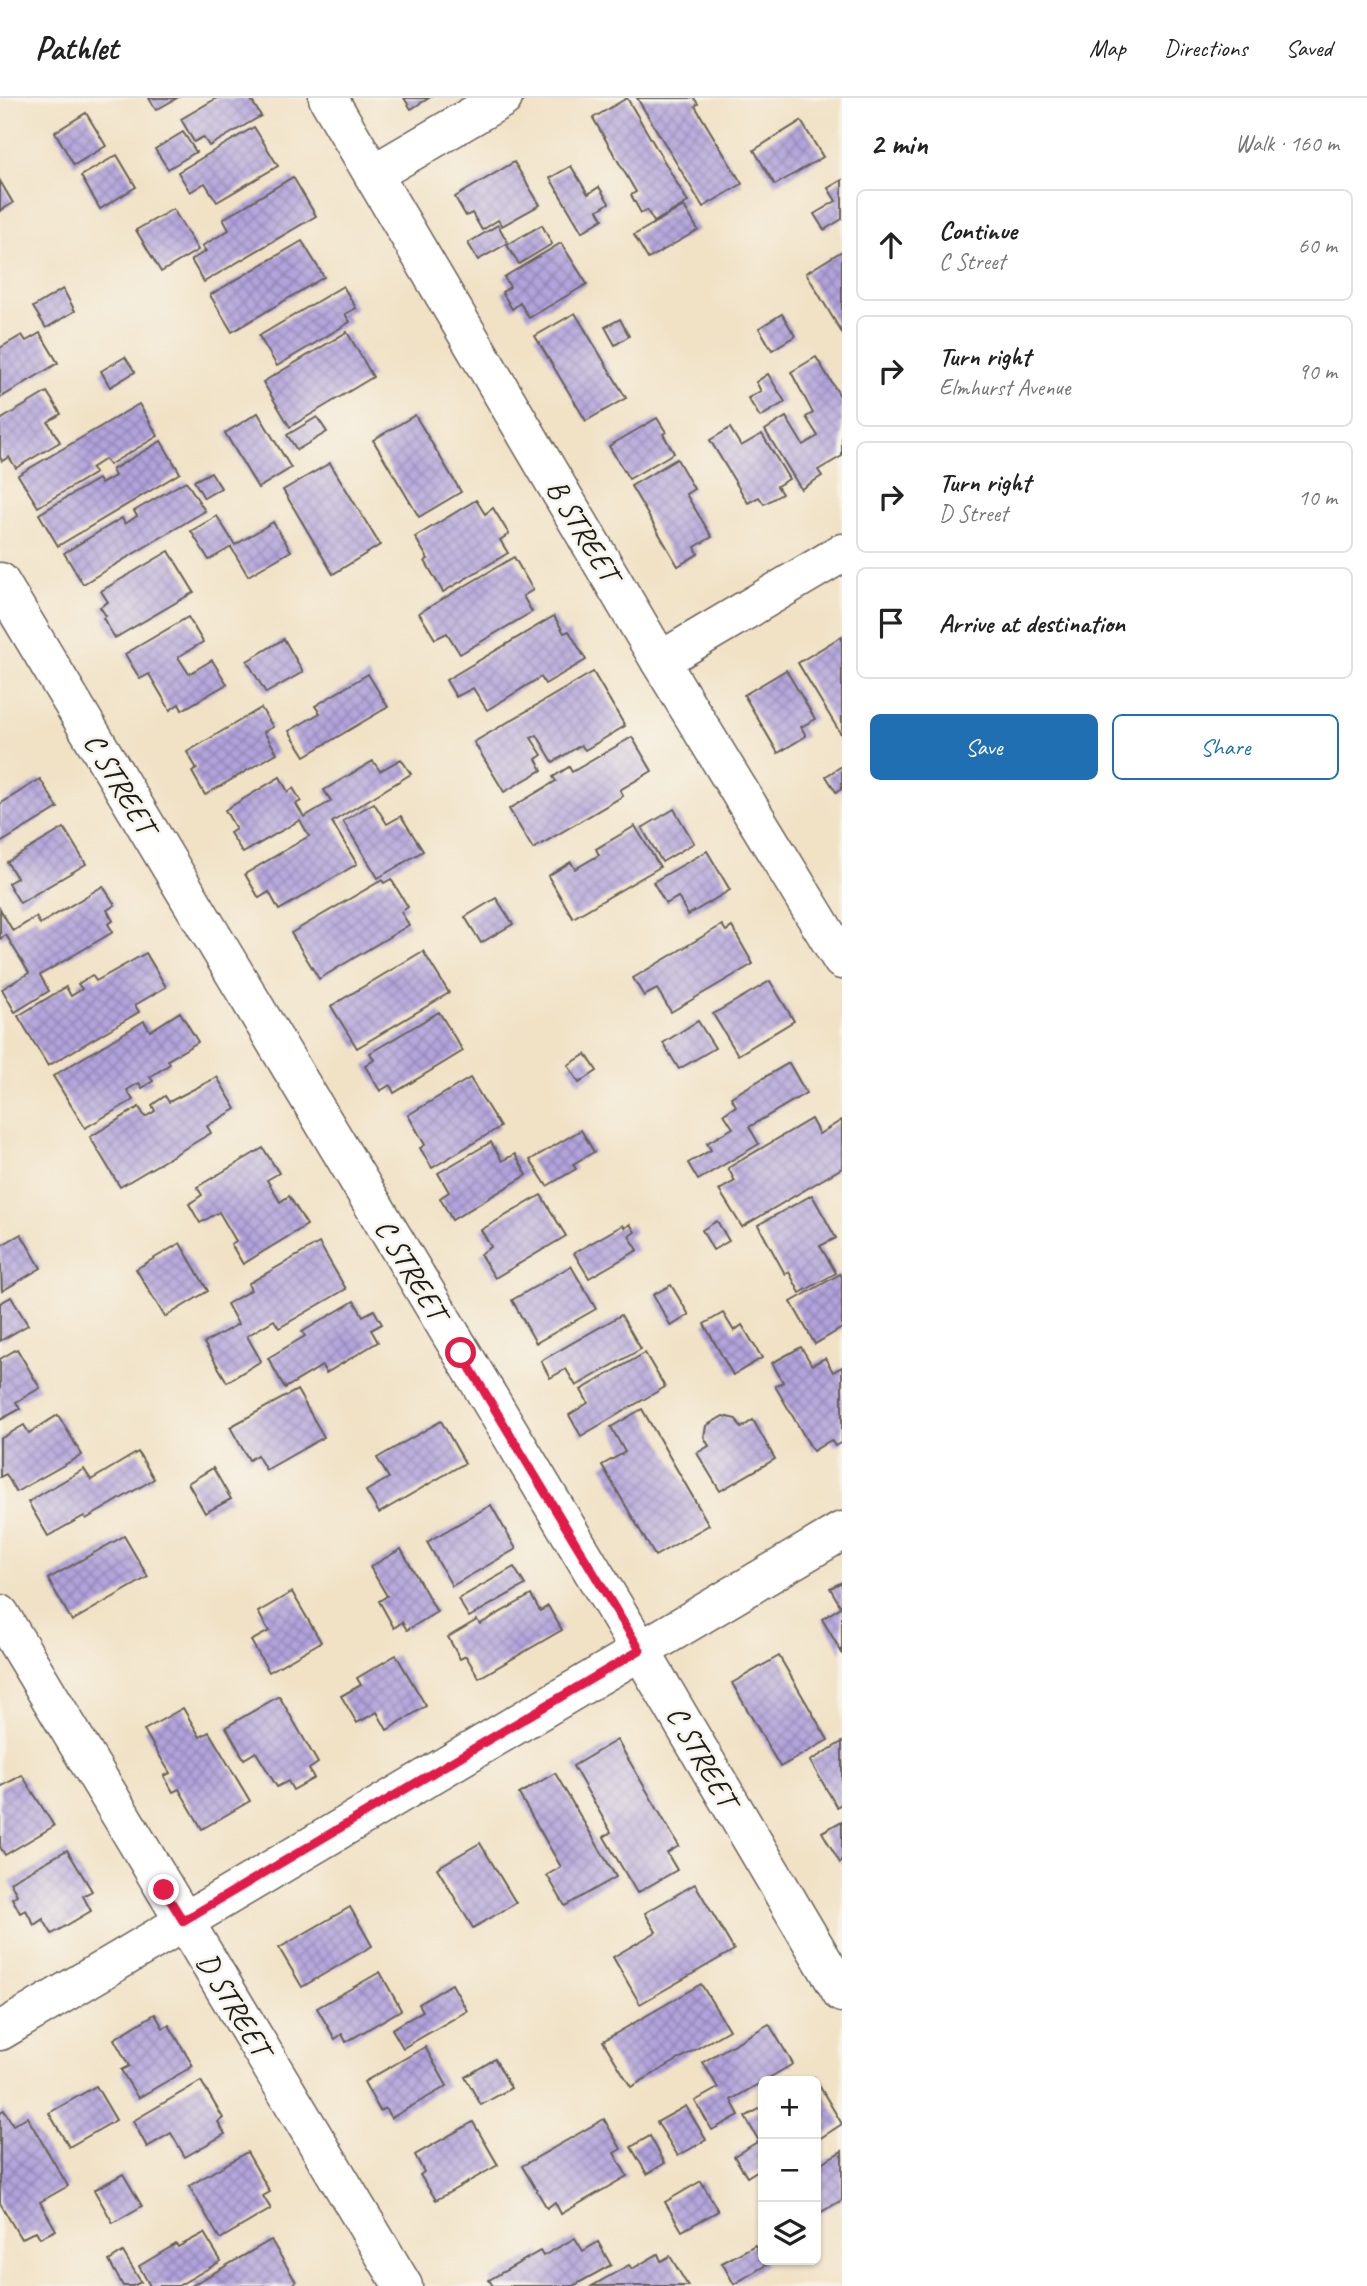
<!DOCTYPE html>
<html lang="en">
<head>
<meta charset="utf-8">
<style>
	body { margin:0; font-family:Caveat,sans-serif; background:#f6f6f6; color:#222 }
	.controls { position:absolute; right:21px; bottom:21px; display:grid; overflow:hidden; border-radius:10px; box-shadow:0 2px 5px #0004 }
	.controls button { width:63px; height:63px; display:grid; place-items:center; padding:0; border:0; border-bottom:2px solid #e0e0e0; background:#fff; color:#222; font:35px sans-serif }
	.stop { position:absolute; width:21px; height:21px; margin:-16px; border:5px solid #e11d48; border-radius:50%; background:#fff }
	.stop.end { background:#e11d48; border-color:#fff; box-shadow:0 2px 7px #0008 }
	.list { margin:0; padding:0; list-style:none }
	h2 { display:flex; justify-content:space-between; align-items:center; height:91px; margin:0; padding:0 28px; font-size:30px }
	h2 small { font-size:23px; font-weight:400; color:#767676 }
	.list li { display:grid; grid-template-columns:46px 1fr auto; gap:21px; align-items:center; box-sizing:border-box; height:112px; margin:0 14px 14px; padding:0 14px; border:2px solid #e0e0e0; border-radius:10px }
	.list b { display:block; font-size:26px; white-space:nowrap }
	.list p { margin:0; font-size:23px; white-space:nowrap; color:#767676 }
	.list em { font-size:23px; font-style:normal; color:#767676 }
	.actions { display:flex; gap:14px; padding:21px 28px }
	.actions a { flex:1; padding:16px 0; border:2px solid #1f6fb2; border-radius:10px; text-align:center; font-size:24px; color:#1f6fb2 }
	.actions .main { background:#1f6fb2; color:#fff }
	.icon { flex:none; width:38px; height:38px; fill:none; stroke:currentColor; stroke-width:2; stroke-linecap:round; stroke-linejoin:round }
	.map { position:relative; flex:none; width:842px; height:2188px; overflow:hidden }
	header { display:flex; align-items:center; gap:42px; box-sizing:border-box; height:98px; padding:0 35px; background:#fff; border-bottom:2px solid #e0e0e0 }
	header strong { font-size:33px }
	nav { display:flex; gap:38px; margin-inline-start:auto; font-size:24px }
	main { display:flex }
	aside { flex:1; background:#fff }
	.map>svg:first-child { display:block }
	.building { fill:url(#building-cross-hatch) }
	.lines { fill:none; stroke-linecap:round; stroke-linejoin:round }
	.street-casing { stroke:#676158; stroke-width:41 }
	.street { stroke:#fff; stroke-width:38 }
	.route { stroke:#e11d48; stroke-width:9 }
	.labels { text-anchor:middle; dominant-baseline:central; stroke-width:5; stroke-linejoin:round; paint-order:stroke }
	.street-label { font-size:30px; fill:#1c1c1c; stroke:#f7f3e8 }
</style>
</head>
<body>
<header>
<strong>Pathlet</strong>
<nav><a>Map</a><a>Directions</a><a>Saved</a></nav>
</header>
<main>
<div class="map">
<svg width="842" height="2188" viewBox="0 0 842 2188">
	<defs>
		<pattern id="building-cross-hatch" width="8" height="8" patternUnits="userSpaceOnUse" patternTransform="scale(1.75)"><rect width="8" height="8" fill="#b2a3dc"/><path d="M0 0l8 8M0 8l8-8" fill="none" stroke="#9084b2"/></pattern>
	</defs>
	<rect width="100%" height="100%" fill="#f7f3e8"/>
	<filter id="ink" filterUnits="userSpaceOnUse"><feTurbulence type="fractalNoise" baseFrequency=".0143" numOctaves="2"/><feDisplacementMap in="SourceGraphic" scale="14" xChannelSelector="R" yChannelSelector="G"/><feConvolveMatrix kernelMatrix="1 2 1 2 8 2 1 2 1" color-interpolation-filters="sRGB"/></filter>
	<filter id="wash" filterUnits="userSpaceOnUse"><feTurbulence type="fractalNoise" baseFrequency=".00686" numOctaves="4" result="noise"/><feDisplacementMap in="SourceGraphic" scale="28" xChannelSelector="R" yChannelSelector="G"/><feGaussianBlur stdDeviation="1.57" result="paint"/><feColorMatrix in="noise" values="0 0 0 0 0 0 0 0 0 0 0 0 0 0 0 0 0 1.4 0 .05"/><feComposite in="paint" operator="in"/></filter>
	<g filter="url(#wash)">
		<rect width="100%" height="100%" fill="#f1e2c6"/>
		<g id="blocks">
			<g class="building">
				<path d="M149,0H177L156,12Z"/>
				<path d="M217,0H250L261,18L209,48L203,39L194,44L181,21Z"/>
				<path d="M404,0H429L411,11Z"/>
				<path d="M627,0L688,104L654,124L647,112L641,115L631,97L636,94L593,20Z"/>
				<path d="M637,0H694L698,6L695,8L742,86L703,109Z"/>
				<path d="M86,15L106,48L74,67L55,34Z"/>
				<path d="M801,23L823,59L775,87L754,52Z"/>
				<path d="M254,29L278,68L217,104L205,85L190,94L178,74Z"/>
				<path d="M183,34L196,54L168,71L155,51Z"/>
				<path d="M117,57L136,89L100,111L81,78Z"/>
				<path d="M514,64L540,107L502,128L498,122L482,132L472,115L466,118L455,99Z"/>
				<path d="M571,68L588,96L599,89L609,105L598,112L603,121L582,134L550,80Z"/>
				<path d="M293,79L316,118L204,184L191,162L206,153L202,148L229,132L223,121Z"/>
				<path d="M842,82V121L824,132L814,116L836,103L828,90Z"/>
				<path d="M0,83L13,105L0,113Z"/>
				<path d="M684,108L698,132L648,161L634,137Z"/>
				<path d="M173,111L198,152L161,174L136,132Z"/>
				<path d="M498,127L508,145L478,162L468,145Z"/>
				<path d="M542,127L552,146L519,166L507,147Z"/>
				<path d="M302,143L324,179L232,234L210,197Z"/>
				<path d="M561,145L587,186L529,220L520,205L512,211L502,194L510,189L504,179Z"/>
				<path d="M842,153V235L806,175Z"/>
				<path d="M343,188L356,210L345,216L350,224L277,268L259,238Z"/>
				<path d="M63,191L75,213L46,230L33,209Z"/>
				<path d="M575,215L626,300L586,323L535,238Z"/>
				<path d="M782,216L795,238L772,252L759,230Z"/>
				<path d="M620,221L629,238L615,247L605,229Z"/>
				<path d="M347,234L373,279L290,329L263,284Z"/>
				<path d="M40,235L58,265L0,300V250L22,237L26,243Z"/>
				<path d="M125,259L135,274L110,289L101,273Z"/>
				<path d="M816,259L840,298L842,297V358L818,372L822,378L801,391L765,332L786,319L803,347L818,338L806,319L813,315L791,274Z"/>
				<path d="M768,276L785,304L760,319L748,300L761,293L756,284Z"/>
				<path d="M47,294L61,316L48,324L60,344L16,370L9,359L2,363L0,359V322Z"/>
				<path d="M139,306L158,338L109,367L105,361L91,370L95,375L38,409L18,377Z"/>
				<path d="M258,315L291,370L258,390L225,335Z"/>
				<path d="M415,317L461,394L419,419L373,342Z"/>
				<path d="M317,319L327,334L297,352L287,337Z"/>
				<path d="M657,320L666,334L663,336L674,355L629,381L609,348Z"/>
				<path d="M730,330L741,348L762,336L789,381L777,388L782,396L764,406L759,399L748,405L710,342Z"/>
				<path d="M161,343L180,375L58,448L39,416L98,381L101,386L115,378L112,372Z"/>
				<path d="M677,361L694,391L686,396L712,439L695,449L698,456L678,468L631,388Z"/>
				<path d="M330,365L380,447L333,476L283,392Z"/>
				<path d="M211,374L221,390L204,400L194,383Z"/>
				<path d="M186,383L205,413L83,486L64,455L122,420L125,426L137,418L134,413Z"/>
				<path d="M476,402L485,416L493,410L509,436L500,442L508,455L443,494L425,463L428,461L415,439Z"/>
				<path d="M217,418L235,447L273,424L291,453L248,478L231,449L209,462L191,433Z"/>
				<path d="M169,453L194,494L115,540L103,520L106,518L100,509L108,504L101,493Z"/>
				<path d="M514,459L533,492L523,498L532,514L460,556L447,535L435,541L419,515Z"/>
				<path d="M554,518L564,535L569,533L586,562L545,586L541,579L487,612L473,590L456,599L446,582Z"/>
				<path d="M188,519L203,544L178,559L189,576L212,562L227,586L182,612L179,606L170,612L149,576L140,581L125,556Z"/>
				<path d="M842,538V638L798,565Z"/>
				<path d="M284,541L303,574L266,595L247,563Z"/>
				<path d="M786,572L815,621L801,629L806,638L778,655L744,597Z"/>
				<path d="M593,574L625,628L585,652L581,647L553,664L537,637L531,640L542,657L536,661L542,672L504,694L474,644Z"/>
				<path d="M368,576L388,609L305,658L289,633L320,615L315,608Z"/>
				<path d="M261,610L273,629L264,634L277,655L205,697L192,674L197,671L187,654Z"/>
				<path d="M632,639L652,673L620,692L623,698L533,751L509,711L556,683L553,679L569,669L572,674Z"/>
				<path d="M401,661L411,676L332,724L357,766L279,812L269,794L259,800L245,776L309,738L300,722L243,755L230,735L236,731L225,712L280,679L288,694L293,690L301,703L296,706L304,719L331,703L324,692L373,663L380,673Z"/>
				<path d="M842,668V691L836,694L826,678Z"/>
				<path d="M40,681L58,710L0,745V706Z"/>
				<path d="M374,705L387,726L401,718L423,753L378,780L343,723Z"/>
				<path d="M674,711L694,745L662,764L642,730Z"/>
				<path d="M635,728L660,769L573,820L548,778L571,764L575,771L599,757L596,751Z"/>
				<path d="M64,730L86,766L20,805L8,785L17,780L7,764Z"/>
				<path d="M707,753L730,792L688,817L678,799L666,806L653,784Z"/>
				<path d="M391,781L408,809L401,814L409,827L319,881L291,835L382,782L384,785Z"/>
				<path d="M103,788L115,807L107,812L113,823L108,826L113,834L40,877L49,893L15,914L2,891L29,875L6,837L0,841V811L13,833L36,819L40,826Z"/>
				<path d="M496,800L513,826L481,845L465,819Z"/>
				<path d="M722,827L726,833L732,829L753,866L671,914L657,891L644,898L633,880Z"/>
				<path d="M423,853L449,895L357,950L331,908Z"/>
				<path d="M146,855L166,889L135,907L139,914L48,968L18,918L66,889L71,898L82,891L78,886L92,877L96,883Z"/>
				<path d="M770,883L794,923L738,957L713,916Z"/>
				<path d="M180,914L198,944L168,962L170,966L150,979L153,983L142,990L139,985L127,992L133,1002L85,1030L53,978L144,923L150,933Z"/>
				<path d="M439,914L463,953L394,995L390,987L380,993L365,968L374,962L370,955Z"/>
				<path d="M698,923L715,950L679,971L663,945Z"/>
				<path d="M586,956L597,973L579,985L568,967Z"/>
				<path d="M789,965L806,995L749,1029L759,1046L698,1082L688,1065L711,1052L707,1045L733,1030L724,1016L736,1008L731,999Z"/>
				<path d="M217,979L236,1011L207,1028L211,1035L120,1089L90,1039L139,1009L145,1019L155,1013L152,1007L165,998L169,1004Z"/>
				<path d="M470,980L500,1029L432,1070L420,1050L425,1047L408,1017Z"/>
				<path d="M811,1021L819,1036L842,1022V1070L742,1129L719,1092L735,1083L728,1070Z"/>
				<path d="M581,1032L594,1054L573,1066L576,1071L547,1088L530,1062Z"/>
				<path d="M491,1044L502,1063L515,1056L527,1077L452,1122L440,1100L449,1094L438,1075Z"/>
				<path d="M263,1050L279,1075L267,1082L280,1104L289,1098L307,1127L243,1166L231,1146L236,1143L219,1114L200,1125L189,1106L202,1097L197,1089Z"/>
				<path d="M541,1097L566,1138L495,1180L480,1156L491,1149L481,1132Z"/>
				<path d="M812,1097L836,1140L820,1148L836,1175L800,1195L789,1174L785,1176L758,1127Z"/>
				<path d="M717,1123L729,1143L713,1152L702,1132Z"/>
				<path d="M630,1126L635,1134L629,1138L638,1152L589,1180L574,1155L623,1127L625,1130Z"/>
				<path d="M21,1136L41,1170L2,1193L0,1148Z"/>
				<path d="M180,1145L208,1193L165,1219L136,1171Z"/>
				<path d="M319,1145L346,1191L279,1230L274,1222L247,1238L261,1263L227,1284L204,1245L238,1226L227,1206L251,1192L248,1186Z"/>
				<path d="M571,1168L596,1211L536,1245L512,1202Z"/>
				<path d="M840,1176L842,1179V1230L815,1246L791,1204Z"/>
				<path d="M671,1187L689,1217L671,1228L653,1197Z"/>
				<path d="M11,1199L28,1227L0,1243V1205Z"/>
				<path d="M354,1203L363,1218L374,1212L382,1226L371,1232L378,1244L326,1275L322,1268L285,1290L268,1260L305,1238L302,1234Z"/>
				<path d="M723,1215L734,1233L742,1227L762,1260L733,1277L704,1226Z"/>
				<path d="M621,1217L641,1251L576,1288L566,1271L550,1280L541,1263Z"/>
				<path d="M801,1249L812,1267L825,1260L833,1274L842,1269V1344L835,1348L831,1342L813,1353L775,1288L783,1284L772,1265Z"/>
				<path d="M17,1251L40,1290L16,1304L20,1311L0,1322V1261Z"/>
				<path d="M645,1255L665,1289L581,1338L569,1317L588,1305L581,1292Z"/>
				<path d="M297,1292L324,1339L266,1372L257,1357L249,1362L230,1329Z"/>
				<path d="M642,1311L709,1427L655,1458L602,1367L625,1354L611,1329Z"/>
				<path d="M58,1317L82,1357L16,1394L6,1376L0,1379V1341L24,1327L29,1335Z"/>
				<path d="M723,1318L736,1321L741,1330L753,1322L775,1361L720,1393L697,1355L709,1348L704,1339L706,1328Z"/>
				<path d="M441,1323L465,1365L379,1415L366,1393L389,1380L377,1360Z"/>
				<path d="M138,1354L154,1381L86,1421L84,1418L48,1438L28,1404L84,1371L91,1382Z"/>
				<path d="M213,1370L231,1401L205,1415L188,1385Z"/>
				<path d="M491,1407L516,1451L452,1488L427,1444Z"/>
				<path d="M124,1438L148,1479L72,1523L48,1481Z"/>
				<path d="M401,1451L437,1514L407,1532L402,1524L394,1530L379,1503L387,1498L370,1469Z"/>
				<path d="M514,1469L525,1487L469,1519L458,1501Z"/>
				<path d="M842,1484V1555L822,1521L841,1509L830,1490Z"/>
				<path d="M292,1494L321,1544L269,1574L251,1543L269,1533L258,1514Z"/>
				<path d="M531,1497L540,1513L548,1508L562,1532L479,1580L466,1558L460,1561L448,1539L477,1522L480,1526Z"/>
				<path d="M396,1557L426,1608L387,1632L377,1614L357,1625L341,1598L361,1587L357,1580Z"/>
				<path d="M779,1558L828,1642L780,1669L732,1585Z"/>
				<path d="M279,1598L318,1665L309,1671L314,1680L293,1692L288,1683L277,1689L256,1654L244,1661L226,1629Z"/>
				<path d="M183,1610L200,1639L209,1634L250,1703L202,1731L179,1691L173,1694L164,1678L170,1675L144,1632Z"/>
				<path d="M617,1642L679,1748L667,1755L677,1772L637,1795L604,1739L611,1734L573,1668Z"/>
				<path d="M842,1644V1705L837,1709L810,1663Z"/>
				<path d="M555,1675L616,1779L565,1808L547,1777L561,1769L519,1696Z"/>
				<path d="M22,1677L54,1728L5,1757L0,1749V1689Z"/>
				<path d="M842,1723V1764L840,1765L822,1734Z"/>
				<path d="M480,1745L516,1805L473,1830L437,1770Z"/>
				<path d="M67,1752L92,1793L83,1798L91,1813L52,1836L43,1821L34,1827L26,1812L20,1815L12,1800L17,1797L10,1784Z"/>
				<path d="M695,1786L734,1852L640,1906L613,1859L656,1834L645,1815Z"/>
				<path d="M350,1809L372,1848L302,1889L279,1850Z"/>
				<path d="M380,1874L401,1912L346,1944L342,1936L335,1941L317,1910Z"/>
				<path d="M452,1886L467,1913L403,1950L392,1931L423,1913L419,1906Z"/>
				<path d="M701,1886L729,1932L631,1989L603,1943Z"/>
				<path d="M155,1916L163,1930L169,1927L193,1968L138,2000L121,1972L129,1968L114,1941Z"/>
				<path d="M769,1926L793,1966L731,2002L739,2017L712,2032L695,2003L718,1990L703,1964Z"/>
				<path d="M425,1949L447,1988L391,2020L385,2010L380,2013L364,1984Z"/>
				<path d="M495,1961L511,1990L481,2007L465,1979Z"/>
				<path d="M814,1979L842,2026L816,2043V1983H807Z"/>
				<path d="M201,1983L223,2020L218,2024L225,2036L185,2059L171,2035L147,2049L133,2023Z"/>
				<path d="M96,1988L116,2022L69,2049L49,2015Z"/>
				<path d="M686,2008L706,2042L678,2058L657,2024Z"/>
				<path d="M763,2009V2069L747,2079L734,2058L759,2043L745,2019Z"/>
				<path d="M4,2012L13,2027L27,2019L68,2088L40,2104L56,2132L40,2140L36,2133L21,2141L0,2105V2014Z"/>
				<path d="M604,2021L621,2051L614,2055L627,2078L561,2116L555,2104L547,2110L522,2068Z"/>
				<path d="M473,2024L498,2067L436,2102L420,2077L424,2074L415,2057Z"/>
				<path d="M650,2038L665,2065L647,2076L631,2049Z"/>
				<path d="M842,2053V2102L816,2117V2068Z"/>
				<path d="M247,2054L270,2094L263,2098L271,2111L220,2141L189,2088Z"/>
				<path d="M123,2076L142,2108L113,2125L94,2092Z"/>
				<path d="M701,2083L718,2113L682,2133L665,2104Z"/>
				<path d="M204,2135L221,2163L178,2188H150L139,2168L176,2146L178,2149Z"/>
				<path d="M575,2140L583,2153L598,2144L611,2167L573,2188H493L489,2182L540,2153L543,2158Z"/>
				<path d="M271,2142L296,2184L289,2188H191Z"/>
				<path d="M755,2147L766,2167L734,2186L722,2165Z"/>
				<path d="M123,2154L141,2184L133,2188H123L109,2163Z"/>
				<path d="M658,2156L661,2163L670,2158L688,2188H592L629,2167L632,2171Z"/>
			</g>
		</g>
	</g>
	<g filter="url(#ink)">
		<use href="#blocks" fill-opacity="0" stroke="#676158" stroke-width="2"/>
		<g class="lines">
			<defs>
				<g id="street">
					<path d="M328,0L660,563L842,862"/>
					<path d="M373,76L503,0"/>
					<path d="M0,484L640,1552L842,1895"/>
					<path d="M660,563L842,455"/>
					<path d="M0,1516L403,2188"/>
					<path d="M0,1933L842,1433"/>
				</g>
			</defs>
			<use href="#street" class="street-casing"/>
			<use href="#street" class="street"/>
		</g>
	</g>
	<g class="lines" filter="url(#ink)">
		<path class="route" d="M164,1792L183,1823L640,1552L461,1255"/>
	</g>
	<g class="labels">
		<g class="street-label">
			<text transform="translate(583 432) rotate(59)">B STREET</text>
			<text transform="translate(120 685) rotate(59)">C STREET</text>
			<text transform="translate(411 1171) rotate(59)">C STREET</text>
			<text transform="translate(702 1658) rotate(60)">C STREET</text>
			<text transform="translate(234 1906) rotate(59)">D STREET</text>
		</g>
	</g>
</svg>
<div class="controls">
<button>+</button>
<button>−</button>
<button><svg class="icon" aria-label="layers" viewBox="0 0 24 24"><path d="M12 4l9 5-9 5-9-5zM3 14l9 5 9-5"/></svg></button>
</div>
<div class="stop" style="left:461px;top:1255px"></div>
<div class="stop end" style="left:164px;top:1792px"></div>
</div>
<aside>
<h2>2 min<small>Walk · 160 m</small></h2>
<ul class="list">
<li><svg class="icon" aria-label="ahead" viewBox="0 0 24 24"><path d="M12 20V5M6 11l6-6 6 6"/></svg><div><b>Continue</b><p>C Street</p></div><em>60 m</em></li>
<li><svg class="icon" aria-label="right" viewBox="0 0 24 24"><path d="M7 20v-9h11M14 6l5 5-5 5"/></svg><div><b>Turn right</b><p>Elmhurst Avenue</p></div><em>90 m</em></li>
<li><svg class="icon" aria-label="right" viewBox="0 0 24 24"><path d="M7 20v-9h11M14 6l5 5-5 5"/></svg><div><b>Turn right</b><p>D Street</p></div><em>10 m</em></li>
<li><svg class="icon" aria-label="arrive" viewBox="0 0 24 24"><path d="M6 21V4h12l-3 4 3 4H6"/></svg><div><b>Arrive at destination</b></div></li>
</ul>
<div class="actions"><a class="main">Save</a><a>Share</a></div>
</aside>
</main>
</body>
</html>
